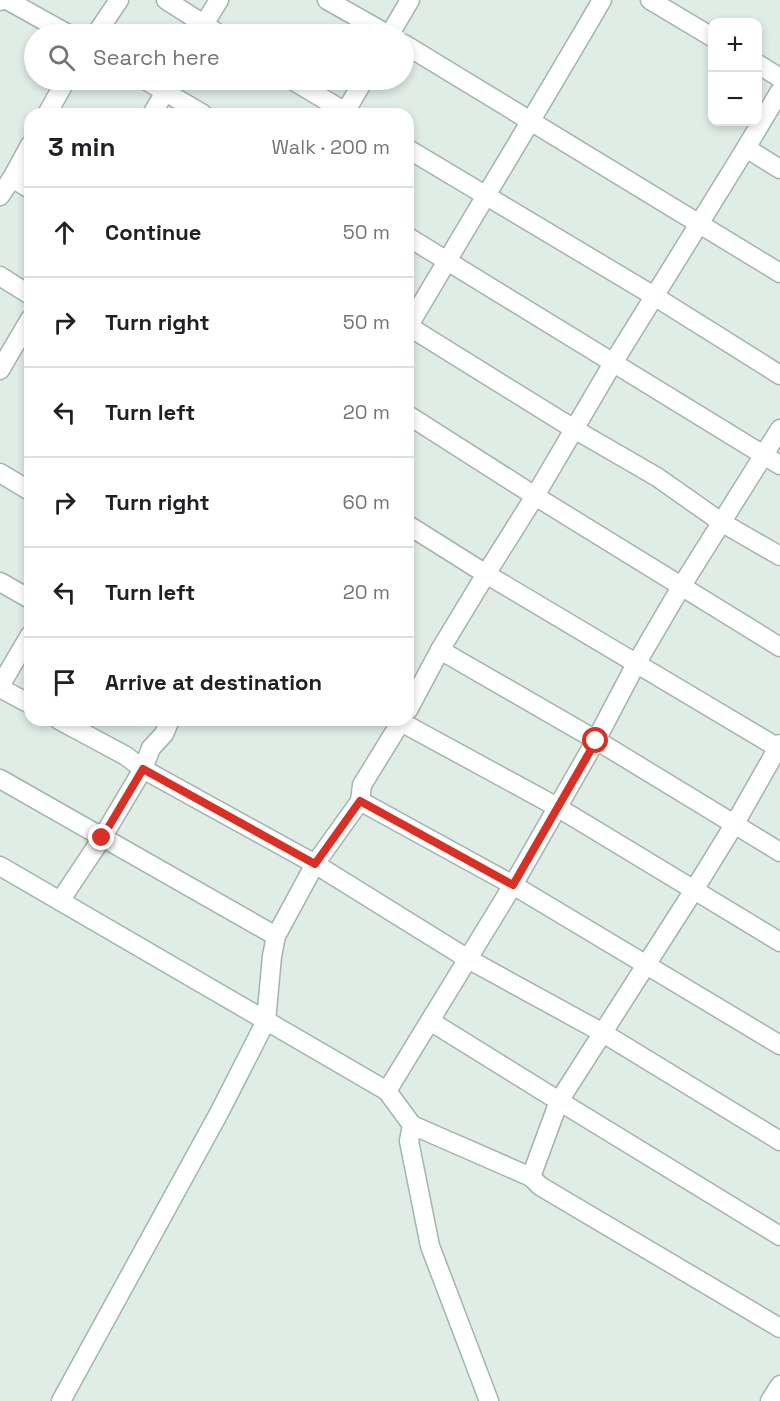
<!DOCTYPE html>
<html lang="en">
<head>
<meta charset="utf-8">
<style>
	body { margin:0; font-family:"Space Grotesk",sans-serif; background:#f2f2f2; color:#202124 }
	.controls { position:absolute; right:18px; top:18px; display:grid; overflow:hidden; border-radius:12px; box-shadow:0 3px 9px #0003 }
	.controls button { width:54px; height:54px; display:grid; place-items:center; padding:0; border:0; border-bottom:2px solid #e0e0e0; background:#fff; color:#202124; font:30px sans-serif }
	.stop { position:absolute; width:18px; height:18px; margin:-14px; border:4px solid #d93025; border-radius:50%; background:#fff }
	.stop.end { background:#d93025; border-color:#fff; box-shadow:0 2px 6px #0008 }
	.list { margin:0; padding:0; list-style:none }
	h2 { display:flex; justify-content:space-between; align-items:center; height:78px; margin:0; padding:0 24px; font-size:26px }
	h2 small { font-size:20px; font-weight:400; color:#757577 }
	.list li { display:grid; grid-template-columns:39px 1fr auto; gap:18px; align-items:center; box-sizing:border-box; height:90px; padding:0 24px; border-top:2px solid #e0e0e0 }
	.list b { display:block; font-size:22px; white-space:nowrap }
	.list em { font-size:20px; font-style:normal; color:#757577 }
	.icon { flex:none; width:33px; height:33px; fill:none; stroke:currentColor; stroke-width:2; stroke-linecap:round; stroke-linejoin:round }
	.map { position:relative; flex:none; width:780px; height:1401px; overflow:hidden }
	.search { position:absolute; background:#fff; box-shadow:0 3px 9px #0003; left:24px; top:24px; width:390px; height:66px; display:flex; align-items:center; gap:15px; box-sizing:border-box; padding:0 21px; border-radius:33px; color:#757577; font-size:22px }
	.panel { position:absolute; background:#fff; box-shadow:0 3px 9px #0003; left:24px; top:108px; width:390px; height:618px; border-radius:18px }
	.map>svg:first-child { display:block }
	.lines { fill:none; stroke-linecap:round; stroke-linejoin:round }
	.street-casing { stroke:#a3b4ad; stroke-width:21 }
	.secondary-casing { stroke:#9eb8ae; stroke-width:21 }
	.street { stroke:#fff; stroke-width:18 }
	.secondary { stroke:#fff; stroke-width:18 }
	.route { stroke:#d93025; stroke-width:8 }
</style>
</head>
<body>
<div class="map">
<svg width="780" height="1401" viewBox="0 0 780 1401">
	<rect width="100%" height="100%" fill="#e0ece6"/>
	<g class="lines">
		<defs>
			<g id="street">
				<path d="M7,0L68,34"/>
				<path d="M166,0L219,34"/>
				<path d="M327,0L387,34"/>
				<path d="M650,0L712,37"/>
				<path d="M96,34L119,0"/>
				<path d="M198,34L219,0"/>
				<path d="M390,34L410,0"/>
				<path d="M404,44L780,273"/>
				<path d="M758,64L780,78"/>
				<path d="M145,80L203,114"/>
				<path d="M292,80L349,114"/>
				<path d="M47,114L66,80"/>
				<path d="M152,114L172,80"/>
				<path d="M344,114L364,80"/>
				<path d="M746,148L780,169"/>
				<path d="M408,149L654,296L780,375"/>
				<path d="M12,178L30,189"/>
				<path d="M0,196L12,178L30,145"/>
				<path d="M408,237L780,465"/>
				<path d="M0,276L30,295"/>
				<path d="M408,326L574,429L657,477L721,522L780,556"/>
				<path d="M408,327C472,218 538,110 602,0"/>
				<path d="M0,370L30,319"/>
				<path d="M408,415L535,496L780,647"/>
				<path d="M0,473L30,491"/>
				<path d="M408,525L486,574L780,749"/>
				<path d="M0,582L30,599"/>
				<path d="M440,650L596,740L780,852"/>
				<path d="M0,686L30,635"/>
				<path d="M0,688L30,704"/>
				<path d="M408,710L440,650L486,574L535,496L613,363L746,148L780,91"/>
				<path d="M59,720L126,756L143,769L315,864L468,959L603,1033L780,1141"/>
				<path d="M401,722L557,807L780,942"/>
				<path d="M0,779L276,936"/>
				<path d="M360,801L513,885L780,1045"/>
				<path d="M60,901L102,838L143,769L151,748L164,734L170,720"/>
				<path d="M266,1021L272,956L276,936L315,864L360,801L362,785L402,720"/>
				<path d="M430,1021L559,1101L780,1236"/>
				<path d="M387,1091L513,885L596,740L636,664L681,587L780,429"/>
				<path d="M412,1125L531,1177L540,1186L780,1328"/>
				<path d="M531,1177L559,1101L694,890L734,825L780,744"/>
				<path d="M770,1401L780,1385"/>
			</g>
			<g id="secondary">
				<path d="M0,1L1,0"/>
				<path d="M0,866L387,1091L412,1125L409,1141L430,1246L489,1401"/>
				<path d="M61,1401L219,1113L266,1021"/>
			</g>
		</defs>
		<use href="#street" class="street-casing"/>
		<use href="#secondary" class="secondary-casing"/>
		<use href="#street" class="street"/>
		<use href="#secondary" class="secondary"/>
	</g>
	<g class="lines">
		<path class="route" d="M102,838L143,769L315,864L360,801L513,885L596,741"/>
	</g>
</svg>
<div class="controls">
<button>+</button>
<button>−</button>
</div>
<div class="stop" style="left:596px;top:741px"></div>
<div class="stop end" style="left:102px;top:838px"></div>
<div class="search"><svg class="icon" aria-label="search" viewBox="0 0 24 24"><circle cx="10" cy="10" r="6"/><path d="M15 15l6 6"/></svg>Search here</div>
<section class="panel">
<h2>3 min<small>Walk · 200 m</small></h2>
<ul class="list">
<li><svg class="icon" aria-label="ahead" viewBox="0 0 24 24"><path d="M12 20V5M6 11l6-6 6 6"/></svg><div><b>Continue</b></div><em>50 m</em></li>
<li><svg class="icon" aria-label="right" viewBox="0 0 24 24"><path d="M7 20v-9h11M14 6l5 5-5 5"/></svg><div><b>Turn right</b></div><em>50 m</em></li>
<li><svg class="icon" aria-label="left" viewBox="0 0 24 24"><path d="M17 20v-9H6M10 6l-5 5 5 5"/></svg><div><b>Turn left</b></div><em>20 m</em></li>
<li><svg class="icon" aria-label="right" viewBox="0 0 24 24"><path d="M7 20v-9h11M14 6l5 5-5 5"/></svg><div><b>Turn right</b></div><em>60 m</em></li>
<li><svg class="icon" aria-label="left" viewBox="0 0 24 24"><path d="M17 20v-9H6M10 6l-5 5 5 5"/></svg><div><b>Turn left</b></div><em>20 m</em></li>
<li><svg class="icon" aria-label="arrive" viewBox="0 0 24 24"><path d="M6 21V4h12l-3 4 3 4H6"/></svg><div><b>Arrive at destination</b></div></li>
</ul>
</section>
</div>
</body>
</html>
